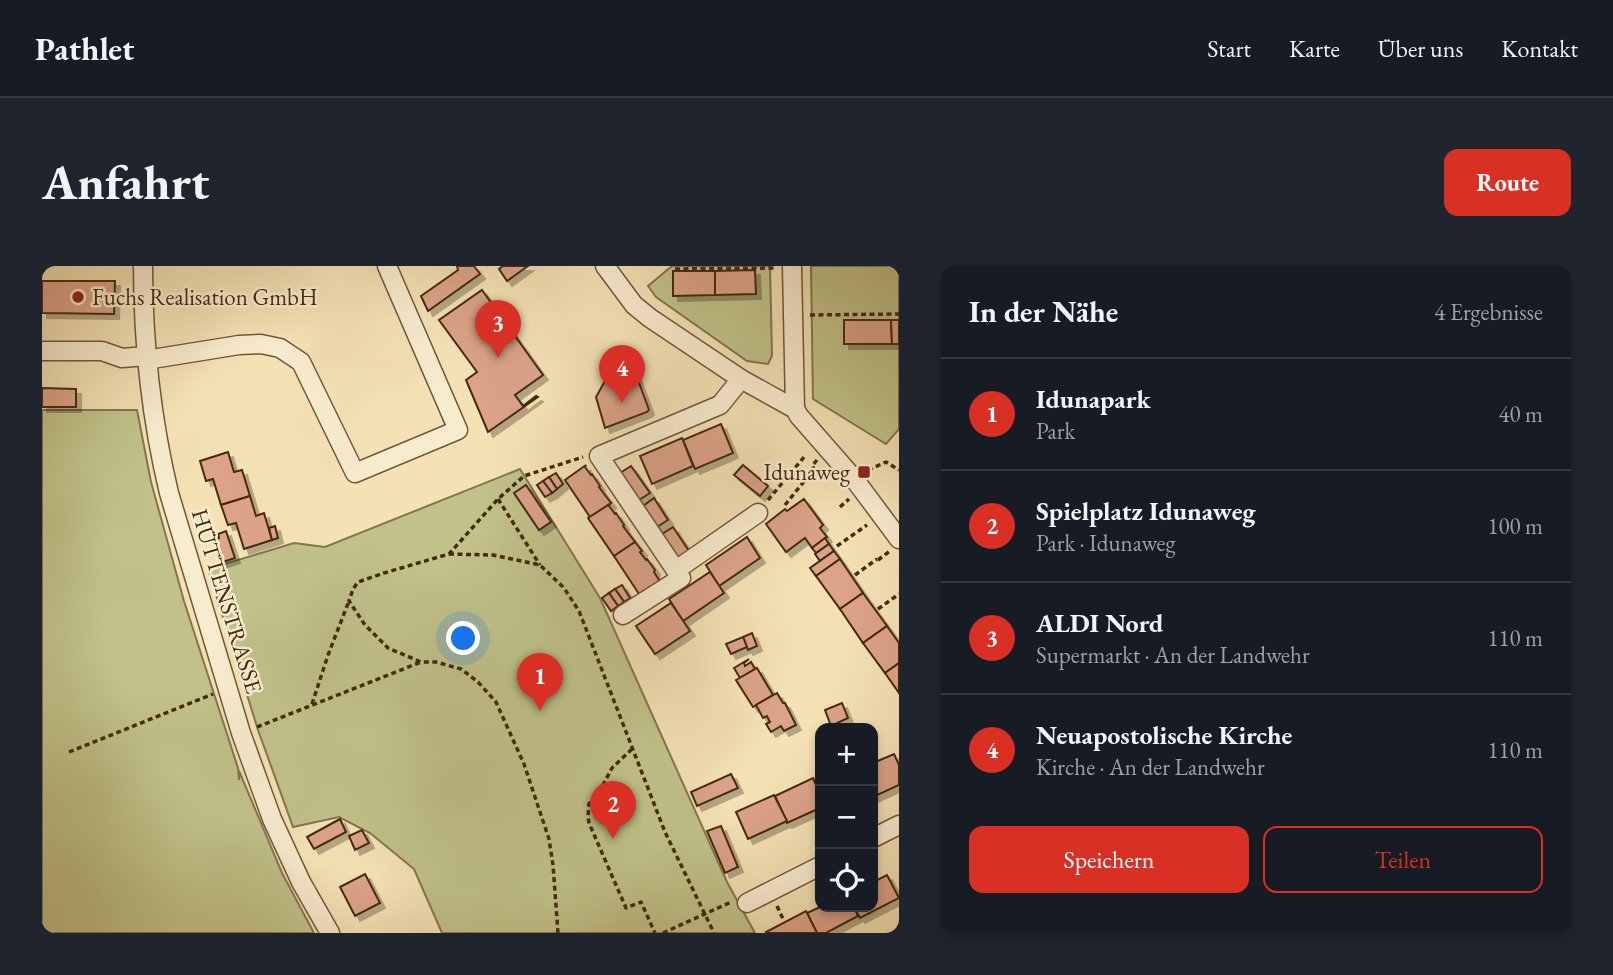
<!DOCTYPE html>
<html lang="de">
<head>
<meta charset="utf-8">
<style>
	body { margin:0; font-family:"EB Garamond",serif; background:#20242c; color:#f1f3f6 }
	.controls { position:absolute; right:21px; bottom:21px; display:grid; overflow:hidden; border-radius:14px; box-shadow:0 4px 10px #0003 }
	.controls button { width:63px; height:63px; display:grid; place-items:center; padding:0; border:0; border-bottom:2px solid #363941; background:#171b24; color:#f1f3f6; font:35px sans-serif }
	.you { position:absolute; left:422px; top:373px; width:24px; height:24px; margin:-18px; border:5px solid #fff; border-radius:50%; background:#1a73e8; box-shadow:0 0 0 10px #1a73e833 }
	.badge { display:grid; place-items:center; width:46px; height:46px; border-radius:50%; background:#d93025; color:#fff; font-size:23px; font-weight:700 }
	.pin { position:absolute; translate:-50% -58px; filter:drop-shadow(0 2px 4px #0008) }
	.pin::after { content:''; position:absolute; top:37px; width:24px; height:21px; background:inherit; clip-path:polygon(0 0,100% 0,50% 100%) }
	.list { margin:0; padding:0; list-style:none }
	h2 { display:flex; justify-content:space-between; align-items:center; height:91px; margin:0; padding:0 28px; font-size:30px }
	h2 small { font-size:23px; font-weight:400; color:#9ea1a6 }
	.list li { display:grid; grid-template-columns:46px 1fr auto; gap:21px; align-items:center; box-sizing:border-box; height:112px; padding:0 28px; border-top:2px solid #363941 }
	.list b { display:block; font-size:26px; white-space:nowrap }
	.list p { margin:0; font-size:23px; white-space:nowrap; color:#9ea1a6 }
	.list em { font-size:23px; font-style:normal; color:#9ea1a6 }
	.actions { display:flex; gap:14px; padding:21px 28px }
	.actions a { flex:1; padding:16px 0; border:2px solid #d93025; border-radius:14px; text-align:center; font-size:24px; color:#d93025 }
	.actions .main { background:#d93025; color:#fff }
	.icon { flex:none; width:38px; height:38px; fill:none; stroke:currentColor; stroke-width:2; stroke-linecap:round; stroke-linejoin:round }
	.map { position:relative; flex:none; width:857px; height:667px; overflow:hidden; border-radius:14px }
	header { display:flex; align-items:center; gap:42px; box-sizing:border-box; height:98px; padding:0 35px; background:#171b24; border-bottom:2px solid #363941 }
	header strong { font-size:33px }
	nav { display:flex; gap:38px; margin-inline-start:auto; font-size:24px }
	.intro { display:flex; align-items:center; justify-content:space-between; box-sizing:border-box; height:168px; padding:0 42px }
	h1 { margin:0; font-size:49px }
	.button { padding:18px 32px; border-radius:14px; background:#d93025; color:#fff; font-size:24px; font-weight:700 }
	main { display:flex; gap:42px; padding:0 42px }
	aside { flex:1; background:#171b24; border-radius:14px; box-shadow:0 4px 10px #0003 }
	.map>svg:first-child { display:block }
	.green { fill:#c1c28a; stroke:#83764d; stroke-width:2 }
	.building { fill:#dca389; stroke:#452910; stroke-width:2; filter:url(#shadow) }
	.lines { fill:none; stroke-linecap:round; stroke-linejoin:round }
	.minor-casing { stroke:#715739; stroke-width:21 }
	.path { stroke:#452910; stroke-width:3.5; stroke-dasharray:5 3.5; stroke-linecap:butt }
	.minor { stroke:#f8eccf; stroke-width:18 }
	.poi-dot { fill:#8f2418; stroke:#f8eccf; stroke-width:2.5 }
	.labels { text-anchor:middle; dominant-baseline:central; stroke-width:5; stroke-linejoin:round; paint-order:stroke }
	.poi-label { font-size:23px; fill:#452910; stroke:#f8eccf; text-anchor:start }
	.street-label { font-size:23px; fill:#452910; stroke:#f8eccf }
</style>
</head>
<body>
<header>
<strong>Pathlet</strong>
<nav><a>Start</a><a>Karte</a><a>Über uns</a><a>Kontakt</a></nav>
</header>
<div class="intro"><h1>Anfahrt</h1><a class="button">Route</a></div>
<main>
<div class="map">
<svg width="857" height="667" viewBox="0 0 857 667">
	<defs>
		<filter id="shadow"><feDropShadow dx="5" dy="5" stdDeviation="0" flood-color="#0004"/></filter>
	</defs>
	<rect width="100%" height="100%" fill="#f4e2b5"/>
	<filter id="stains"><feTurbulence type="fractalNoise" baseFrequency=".00286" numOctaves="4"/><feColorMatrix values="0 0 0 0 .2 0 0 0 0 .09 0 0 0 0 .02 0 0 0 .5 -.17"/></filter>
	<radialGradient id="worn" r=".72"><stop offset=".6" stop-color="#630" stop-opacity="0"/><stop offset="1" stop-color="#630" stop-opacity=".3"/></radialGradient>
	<g class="green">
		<path d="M630,0H728L730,90L726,98L705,95L614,31L606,20Z"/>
		<path d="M769,0H857V163L844,178L771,133Z"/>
		<path d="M0,144H95L109,216L142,335L196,502L197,514L198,507L240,607L272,667H0Z"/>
		<path d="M478,203L558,332L685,616L713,667H400L372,603L328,567L297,551L251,561L216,464L166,303L252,277L283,281Z"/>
	</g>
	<g class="building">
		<path d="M415,0H432L438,8L386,45L379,30L416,4Z"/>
		<path d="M461,0H486L465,15L457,3Z"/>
		<path d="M713,4L714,28L673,29V5Z"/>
		<path d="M631,5H673V29L631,30Z"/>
		<path d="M0,15H73L72,48L0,47Z"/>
		<path d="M440,24L501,109L473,129L481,140L494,130L496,131L446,166L424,114L435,106L397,54Z"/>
		<path d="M802,54H849L850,78H802Z"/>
		<path d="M849,54H857V78H850Z"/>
		<path d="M592,103L607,144L605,146L563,162L554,131L564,113Z"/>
		<path d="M0,122L34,123V141H0Z"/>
		<path d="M679,158L691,187L653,203L641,174Z"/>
		<path d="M640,172L651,200L610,218L598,190Z"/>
		<path d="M186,186L192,206L200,204L208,230L179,239L171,213L164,215L158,195Z"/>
		<path d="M544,199L543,201L549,209L550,208L558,220L557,221L569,237L548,251L523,214Z"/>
		<path d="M701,199L726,220L718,230L692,209Z"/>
		<path d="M589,200L608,227L597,234L578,207Z"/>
		<path d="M514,207L521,218L515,223L507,211Z"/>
		<path d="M507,211L515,223L510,227L501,215Z"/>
		<path d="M501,215L510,227L503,231L495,219Z"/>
		<path d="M484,219L509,256L497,264L472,227Z"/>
		<path d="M208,230L214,250L222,247L230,274L202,283L194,257L186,259L179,239Z"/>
		<path d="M612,232L626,254L615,261L601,240Z"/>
		<path d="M762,233L781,259L778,262L785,271L770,282L763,272L744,286L724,258L743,243L745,245Z"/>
		<path d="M568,238L567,240L573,248L574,247L582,259L581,260L593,276L572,290L546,252Z"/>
		<path d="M233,260L236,272L230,274L227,262Z"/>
		<path d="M631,261L649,288L638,295L620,268Z"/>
		<path d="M184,265L193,292L178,297L171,275L177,272L176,268Z"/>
		<path d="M705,271L718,292L677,320L664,299Z"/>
		<path d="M783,272L787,278L774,287L770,282Z"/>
		<path d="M593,276L600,285L598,286L604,294L605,293L613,304L612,306L617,314H619L597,328L572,290Z"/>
		<path d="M787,278L792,285L778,295L773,288Z"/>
		<path d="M792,285L798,293L774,310L768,302Z"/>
		<path d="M798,293L821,327L798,343L774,310Z"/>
		<path d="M668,306L682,327L641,355L627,333Z"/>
		<path d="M580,319L588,332L582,336L573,323Z"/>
		<path d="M573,323L582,336L576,340L567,327Z"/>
		<path d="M567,327L576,340L569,345L560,332Z"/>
		<path d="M821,327L845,360L821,377L798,343Z"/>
		<path d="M629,337L648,365L613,388L594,360Z"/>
		<path d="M845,360L857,377V397L843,407L821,377Z"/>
		<path d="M710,367L715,380L706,384L701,371Z"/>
		<path d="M701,371L705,381L689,388L684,378Z"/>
		<path d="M707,393L702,397L703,400L709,396L713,403L698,412L692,402Z"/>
		<path d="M857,397V427L843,407Z"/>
		<path d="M715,402L731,429L711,441L694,414Z"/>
		<path d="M735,427L741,437H743L754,459L742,465L739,460L729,466L724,458L728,456L725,450L721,452L714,439Z"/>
		<path d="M800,437L806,452L789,460L783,444Z"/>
		<path d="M852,488L857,499V519L831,531V497Z"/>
		<path d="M689,508L696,522L655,540L649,526Z"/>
		<path d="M771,512L778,528V542L745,557L733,530Z"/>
		<path d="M732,529L745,555L706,573L694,546Z"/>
		<path d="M298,553L304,566L272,583L265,571Z"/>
		<path d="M679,560L696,601L683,607L665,565Z"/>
		<path d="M320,564L327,577L313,584L307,570Z"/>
		<path d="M323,608L338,637L313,650L298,621Z"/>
		<path d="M845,609L857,632L818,652L812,641H831V616Z"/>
		<path d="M778,641H812L816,650L784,667H775L765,647Z"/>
		<path d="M764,645L775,667H725L724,666Z"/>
	</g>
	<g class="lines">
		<defs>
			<g id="minor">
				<path d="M101,0C101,77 109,152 127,227L199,467L230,553L259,616L288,667"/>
				<path d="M563,0L592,39L608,52L699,113L753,143L757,150L813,214L857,273"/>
				<path d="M750,0L753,143"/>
				<path d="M0,85H60L80,92L104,90"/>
				<path d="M104,94L197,79L219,78L238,82L259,96L313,207L416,164L345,0"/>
				<path d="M634,304L716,247"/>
				<path d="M581,349L639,312L557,190L678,139L699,113"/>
				<path d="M831,572L857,559"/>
				<path d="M705,637L778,600"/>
			</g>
		</defs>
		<use href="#minor" class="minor-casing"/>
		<g class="path">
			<path d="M633,3L735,2"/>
			<path d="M768,49L857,48"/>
			<path d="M775,194L770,200L778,212"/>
			<path d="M826,204L844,196L857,204"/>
			<path d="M456,233L498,299"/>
			<path d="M726,234L763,190"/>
			<path d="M743,239L772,203"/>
			<path d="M798,241L807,233"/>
			<path d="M795,280L825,259"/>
			<path d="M407,288L451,289L498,299L522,322L537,345L623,566L672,667"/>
			<path d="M836,294L848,285"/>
			<path d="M813,309L835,293"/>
			<path d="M836,343L857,328"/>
			<path d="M270,438L286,389L307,335"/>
			<path d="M215,461L379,396"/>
			<path d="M590,483L570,502L561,519L547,538L546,550L547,557L584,642L599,636L613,667"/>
			<path d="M27,486L171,428"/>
			<path d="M735,640L742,655"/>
			<path d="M516,667L511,599L507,573L482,498L454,436L436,416L419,403L394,396H379L346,382L323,359L307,335L311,323L316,316L342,307L407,288L456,233L482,210L541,191"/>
			<path d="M621,667L689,636"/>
		</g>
		<use href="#minor" class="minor"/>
	</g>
	<g class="poi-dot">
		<circle cx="36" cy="31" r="7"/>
		<rect x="815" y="199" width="14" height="14" rx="3.5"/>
	</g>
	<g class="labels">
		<g class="poi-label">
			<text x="50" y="31">Fuchs Realisation GmbH</text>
			<text x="808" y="206" text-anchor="end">Idunaweg</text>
		</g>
		<g class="street-label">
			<text transform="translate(185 335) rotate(73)">HÜTTENSTRASSE</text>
		</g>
	</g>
	<rect width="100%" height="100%" filter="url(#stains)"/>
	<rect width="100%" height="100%" fill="url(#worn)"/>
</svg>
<div class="controls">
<button>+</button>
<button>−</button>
<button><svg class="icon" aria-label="locate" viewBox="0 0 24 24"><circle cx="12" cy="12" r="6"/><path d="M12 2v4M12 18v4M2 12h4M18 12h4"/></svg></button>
</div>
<div class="you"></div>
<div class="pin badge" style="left:498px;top:445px">1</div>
<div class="pin badge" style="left:571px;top:573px">2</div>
<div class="pin badge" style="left:456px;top:92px">3</div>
<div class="pin badge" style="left:580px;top:137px">4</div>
</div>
<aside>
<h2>In der Nähe<small>4 Ergebnisse</small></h2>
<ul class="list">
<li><span class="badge">1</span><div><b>Idunapark</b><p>Park</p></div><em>40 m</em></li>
<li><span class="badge">2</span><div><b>Spielplatz Idunaweg</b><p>Park · Idunaweg</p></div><em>100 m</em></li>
<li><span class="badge">3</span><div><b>ALDI Nord</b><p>Supermarkt · An der Landwehr</p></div><em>110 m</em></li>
<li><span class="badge">4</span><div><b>Neuapostolische Kirche</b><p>Kirche · An der Landwehr</p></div><em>110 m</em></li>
</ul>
<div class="actions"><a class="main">Speichern</a><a>Teilen</a></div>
</aside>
</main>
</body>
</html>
